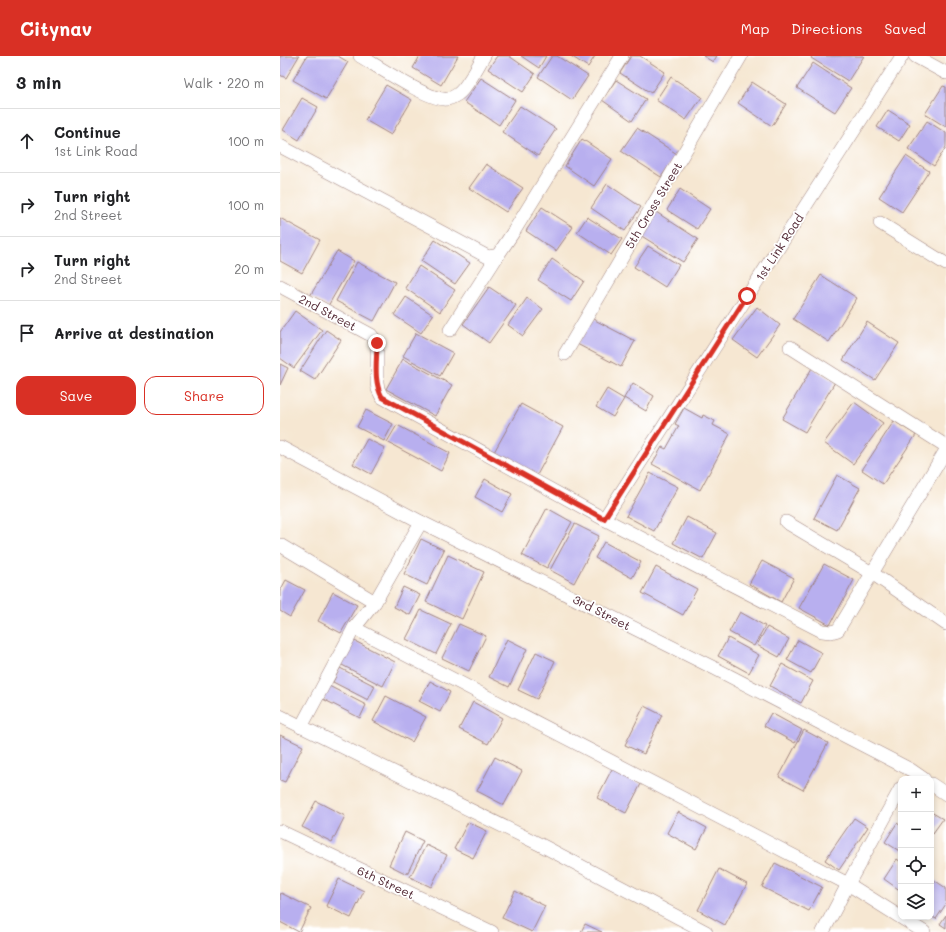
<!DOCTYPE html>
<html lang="en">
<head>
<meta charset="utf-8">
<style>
	body { margin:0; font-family:Mali,sans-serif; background:#f2f2f2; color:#202124 }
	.controls { position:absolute; right:12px; bottom:12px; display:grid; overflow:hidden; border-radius:8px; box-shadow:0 2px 6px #0003 }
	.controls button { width:36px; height:36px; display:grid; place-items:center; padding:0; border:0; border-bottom:1px solid #e0e0e0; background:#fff; color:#202124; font:20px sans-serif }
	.stop { position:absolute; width:12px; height:12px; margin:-9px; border:3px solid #d93025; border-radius:50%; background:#fff }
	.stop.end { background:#d93025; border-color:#fff; box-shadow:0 1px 4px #0008 }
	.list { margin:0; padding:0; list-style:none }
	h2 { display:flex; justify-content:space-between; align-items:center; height:52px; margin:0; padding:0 16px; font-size:17px }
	h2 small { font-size:13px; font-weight:400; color:#757577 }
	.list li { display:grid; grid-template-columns:26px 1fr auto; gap:12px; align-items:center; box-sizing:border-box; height:64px; padding:0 16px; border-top:1px solid #e0e0e0 }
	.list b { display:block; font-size:15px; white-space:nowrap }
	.list p { margin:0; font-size:13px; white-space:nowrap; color:#757577 }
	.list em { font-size:13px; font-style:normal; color:#757577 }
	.actions { display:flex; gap:8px; padding:12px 16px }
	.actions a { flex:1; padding:9px 0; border:1px solid #d93025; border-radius:12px; text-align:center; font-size:14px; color:#d93025 }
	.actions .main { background:#d93025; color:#fff }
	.icon { flex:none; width:22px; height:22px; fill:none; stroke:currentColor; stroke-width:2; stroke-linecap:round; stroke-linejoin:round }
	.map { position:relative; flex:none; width:666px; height:876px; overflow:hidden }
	header { display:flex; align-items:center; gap:24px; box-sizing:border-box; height:56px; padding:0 20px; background:#d93025; color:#fff }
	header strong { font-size:19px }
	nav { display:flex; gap:22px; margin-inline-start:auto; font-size:14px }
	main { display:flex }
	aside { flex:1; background:#fff }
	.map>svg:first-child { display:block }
	.building { fill:#b8afef }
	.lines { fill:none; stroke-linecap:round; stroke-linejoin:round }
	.street-casing { stroke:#a0837e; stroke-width:14 }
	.street { stroke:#fff; stroke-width:13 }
	.route { stroke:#d93025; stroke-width:5 }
	.labels { text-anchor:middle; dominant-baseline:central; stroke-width:3.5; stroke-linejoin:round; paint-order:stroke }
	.street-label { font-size:12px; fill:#4a1f2b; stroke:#fff }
</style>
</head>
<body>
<header>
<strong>Citynav</strong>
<nav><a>Map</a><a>Directions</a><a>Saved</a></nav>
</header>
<main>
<aside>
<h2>3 min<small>Walk · 220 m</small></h2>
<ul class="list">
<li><svg class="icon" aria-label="ahead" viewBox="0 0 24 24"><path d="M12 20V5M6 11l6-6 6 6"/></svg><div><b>Continue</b><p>1st Link Road</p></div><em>100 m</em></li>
<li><svg class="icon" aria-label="right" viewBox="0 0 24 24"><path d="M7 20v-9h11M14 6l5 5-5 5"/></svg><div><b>Turn right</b><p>2nd Street</p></div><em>100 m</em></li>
<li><svg class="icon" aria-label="right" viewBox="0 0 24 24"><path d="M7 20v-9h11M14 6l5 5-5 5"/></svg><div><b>Turn right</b><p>2nd Street</p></div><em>20 m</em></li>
<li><svg class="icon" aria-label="arrive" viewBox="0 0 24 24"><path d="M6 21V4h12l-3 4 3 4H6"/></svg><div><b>Arrive at destination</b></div></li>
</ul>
<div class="actions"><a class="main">Save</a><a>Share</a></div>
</aside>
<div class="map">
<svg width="666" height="876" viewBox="0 0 666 876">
	<rect width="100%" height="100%" fill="#fff"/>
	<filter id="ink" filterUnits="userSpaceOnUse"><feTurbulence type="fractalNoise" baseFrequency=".025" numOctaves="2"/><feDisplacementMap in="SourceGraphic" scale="8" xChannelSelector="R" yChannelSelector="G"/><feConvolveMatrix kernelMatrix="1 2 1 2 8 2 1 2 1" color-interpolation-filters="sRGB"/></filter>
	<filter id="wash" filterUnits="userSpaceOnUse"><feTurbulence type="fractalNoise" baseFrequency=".012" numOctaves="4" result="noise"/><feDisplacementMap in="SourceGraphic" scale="16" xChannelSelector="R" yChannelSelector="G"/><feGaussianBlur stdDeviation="0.9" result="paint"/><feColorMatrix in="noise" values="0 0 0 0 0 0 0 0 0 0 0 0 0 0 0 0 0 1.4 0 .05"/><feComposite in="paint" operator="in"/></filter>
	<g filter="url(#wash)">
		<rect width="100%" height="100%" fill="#f6e7d2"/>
		<g id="blocks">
			<g class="building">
				<path d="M0,0H19L6,22L0,19Z"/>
				<path d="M27,0H58L68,6L46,43L13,24Z"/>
				<path d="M140,0H178L161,29L133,12Z"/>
				<path d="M217,0H229L255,18L243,36L208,13Z"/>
				<path d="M241,0H266L259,12Z"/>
				<path d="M272,0H277L308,20L292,44L258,21Z"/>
				<path d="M291,0H315L308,11Z"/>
				<path d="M351,0H360L385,16L371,37L340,17Z"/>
				<path d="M423,0H437L433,6Z"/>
				<path d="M532,0H584L568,25L531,2Z"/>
				<path d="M533,7L571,32L555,56L517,32Z"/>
				<path d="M391,21L422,41L406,64L376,44Z"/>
				<path d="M201,22L235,44L219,69L184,46Z"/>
				<path d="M336,24L366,43L352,65L322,44Z"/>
				<path d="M472,26L506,48L492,70L458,47Z"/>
				<path d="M106,29L132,44L111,79L85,64Z"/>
				<path d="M663,30L666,31V71L645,58Z"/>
				<path d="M22,42L38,51L19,84L3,74Z"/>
				<path d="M240,50L276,73L258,100L222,76Z"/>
				<path d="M608,54L630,68L619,85L597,71Z"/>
				<path d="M647,65L666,77V91L654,110L628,93Z"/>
				<path d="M357,72L397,98L381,121L341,95Z"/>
				<path d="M302,83L332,103L314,130L285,110Z"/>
				<path d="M626,100L649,115L622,156L599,141Z"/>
				<path d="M206,108L243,132L226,156L189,132Z"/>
				<path d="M327,128L361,151L345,175L311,152Z"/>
				<path d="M400,133L430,153L417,173L387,154Z"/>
				<path d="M262,151L293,171L276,195L246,175Z"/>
				<path d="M376,156L418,183L403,206L360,179Z"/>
				<path d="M307,161L342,183L331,199L297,176Z"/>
				<path d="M0,162L40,184L22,217L0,205Z"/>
				<path d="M155,184L190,207L175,228L141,205Z"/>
				<path d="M368,190L399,209L385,231L354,211Z"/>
				<path d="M57,195L74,205L48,250L30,240Z"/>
				<path d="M272,203L304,225L291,245L258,224Z"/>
				<path d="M77,206L115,226L94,265L56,245Z"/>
				<path d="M139,210L175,234L160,256L125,232Z"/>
				<path d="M541,219L577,242L549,286L513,263Z"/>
				<path d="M209,231L236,249L209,287L183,268Z"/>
				<path d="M126,241L153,259L141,277L114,259Z"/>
				<path d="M247,242L263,253L243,280L228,269Z"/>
				<path d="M477,251L500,269L477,301L453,284Z"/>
				<path d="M15,255L42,274L14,312L0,302V276Z"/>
				<path d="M311,262L355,285L341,311L297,288Z"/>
				<path d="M587,266L619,287L595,324L563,304Z"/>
				<path d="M46,274L61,284L35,324L20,315Z"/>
				<path d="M136,277L173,297L160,320L123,300Z"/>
				<path d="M123,303L172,329L155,360L106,333Z"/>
				<path d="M0,308L8,312L0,329Z"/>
				<path d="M532,312L555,326L525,376L502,363Z"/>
				<path d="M353,327L374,340L366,355L344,342Z"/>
				<path d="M327,333L344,343L333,361L316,351Z"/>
				<path d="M574,346L603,367L573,408L544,387Z"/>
				<path d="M241,348L283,371L257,419L214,396Z"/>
				<path d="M404,352L422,362L423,359L435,365L433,369L450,378L420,434L372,408L382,391L386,393L399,370L395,368Z"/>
				<path d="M86,354L113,368L104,385L77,371Z"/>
				<path d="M614,365L636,379L603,428L582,414Z"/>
				<path d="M117,369L170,397L161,415L107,386Z"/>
				<path d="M87,383L105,392L91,418L73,408Z"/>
				<path d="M370,417L398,431L374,475L346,460Z"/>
				<path d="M557,419L580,432L557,474L534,462Z"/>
				<path d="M205,423L232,438L222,456L195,441Z"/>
				<path d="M267,452L292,466L267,512L242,499Z"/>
				<path d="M407,461L437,477L423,503L393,487Z"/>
				<path d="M295,468L319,480L294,527L270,514Z"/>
				<path d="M141,483L164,494L147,529L124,518Z"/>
				<path d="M324,486L361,506L352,522L315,502Z"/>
				<path d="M168,499L204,516L182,563L146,546Z"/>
				<path d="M482,505L514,522L501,546L469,528Z"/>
				<path d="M544,508L574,524L550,569L519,552Z"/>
				<path d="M376,511L417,533L403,559L362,537Z"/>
				<path d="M6,524L25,534L10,561L0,555V535Z"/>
				<path d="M123,531L140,539L130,559L114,551Z"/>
				<path d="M53,536L77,549L61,577L38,565Z"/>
				<path d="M141,554L171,568L156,598L126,583Z"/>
				<path d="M460,556L485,570L474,590L449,576Z"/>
				<path d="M179,568L206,580L189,615L162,602Z"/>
				<path d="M487,571L509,583L499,601L477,589Z"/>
				<path d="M448,582L479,599L469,617L438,600Z"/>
				<path d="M71,583L115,606L103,630L58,607Z"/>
				<path d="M227,583L247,593L229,631L209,621Z"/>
				<path d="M518,584L542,597L531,617L507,604Z"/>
				<path d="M256,596L275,605L257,643L238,634Z"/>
				<path d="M502,608L533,625L521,647L490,630Z"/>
				<path d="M60,612L95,630L88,644L53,626Z"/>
				<path d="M150,625L170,636L160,656L139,645Z"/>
				<path d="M49,630L86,649L80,662L43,643Z"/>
				<path d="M106,640L146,661L132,686L93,665Z"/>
				<path d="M193,646L222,662L208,688L179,673Z"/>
				<path d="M364,650L382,659L364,698L345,689Z"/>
				<path d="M491,657L522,674L515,687L484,670Z"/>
				<path d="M524,674L548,687L523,734L499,721Z"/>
				<path d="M0,679L23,690L5,726L0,724Z"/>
				<path d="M215,701L242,715L224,749L197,735Z"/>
				<path d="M332,713L361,728L346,757L317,742Z"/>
				<path d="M36,745L65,760L52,786L22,771Z"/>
				<path d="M398,756L427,772L416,793L387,777Z"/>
				<path d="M651,756L663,763L653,777L651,775Z"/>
				<path d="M574,762L588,771L559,814L545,804Z"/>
				<path d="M188,766L207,775L193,802L174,793Z"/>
				<path d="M617,767L621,770V796L605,786Z"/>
				<path d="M125,776L143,785L127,818L109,809Z"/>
				<path d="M146,789L167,799L151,831L130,821Z"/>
				<path d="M617,803L621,806V835L604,823Z"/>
				<path d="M495,807L542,831L529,855L482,831Z"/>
				<path d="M439,813L467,828L445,869L418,854Z"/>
				<path d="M651,822L666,832V848L656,863L651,860Z"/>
				<path d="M59,823L84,835L71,862L46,850Z"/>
				<path d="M235,835L265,850L252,876L222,862Z"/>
				<path d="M1,837L31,852L19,876L0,866V840Z"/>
				<path d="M666,859V872L660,868Z"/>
				<path d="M305,868L322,876H301Z"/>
			</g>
		</g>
	</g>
	<g filter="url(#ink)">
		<use href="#blocks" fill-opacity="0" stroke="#a0837e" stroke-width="1"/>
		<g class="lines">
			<defs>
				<g id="street">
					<path d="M80,0C99,11 145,42 164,43C168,44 175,40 178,38C188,30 197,11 204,0"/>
					<path d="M635,0L666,17"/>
					<path d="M0,90L208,201L218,199L234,175L342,0"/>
					<path d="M600,167L666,208"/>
					<path d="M0,230L91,279L97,287V326L98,333L102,341L324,463L542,575L551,576L558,574L666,394"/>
					<path d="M170,274L218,199"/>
					<path d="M510,291L666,390"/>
					<path d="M285,298L461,0"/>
					<path d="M0,391L141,466L434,612L631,714L644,723"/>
					<path d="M324,463L622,0"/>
					<path d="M506,466L592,517L666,568"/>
					<path d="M0,489L95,546"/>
					<path d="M74,572L568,828L644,876"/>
					<path d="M0,660L261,789L426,876"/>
					<path d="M21,671L74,572L95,546L141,466"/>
					<path d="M651,728L666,738"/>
					<path d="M0,775L212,876"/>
					<path d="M543,876L568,828L621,732"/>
				</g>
			</defs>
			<use href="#street" class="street-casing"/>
			<use href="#street" class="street"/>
		</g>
	</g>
	<g class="lines" filter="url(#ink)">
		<path class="route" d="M97,287C97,304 93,325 102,341L324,463L467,240"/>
	</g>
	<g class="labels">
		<g class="street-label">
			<text transform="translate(373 149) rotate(-59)">5th Cross Street</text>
			<text transform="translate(499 191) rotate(-57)">1st Link Road</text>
			<text transform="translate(48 256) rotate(28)">2nd Street</text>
			<text transform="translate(322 556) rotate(27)">3rd Street</text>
			<text transform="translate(106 826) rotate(25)">6th Street</text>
		</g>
	</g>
</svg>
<div class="controls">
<button>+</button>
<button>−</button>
<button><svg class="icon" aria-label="locate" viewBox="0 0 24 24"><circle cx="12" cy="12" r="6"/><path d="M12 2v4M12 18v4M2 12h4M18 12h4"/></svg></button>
<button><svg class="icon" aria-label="layers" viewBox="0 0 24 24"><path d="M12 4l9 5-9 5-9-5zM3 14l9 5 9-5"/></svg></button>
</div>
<div class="stop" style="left:467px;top:240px"></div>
<div class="stop end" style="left:97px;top:287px"></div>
</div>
</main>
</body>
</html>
